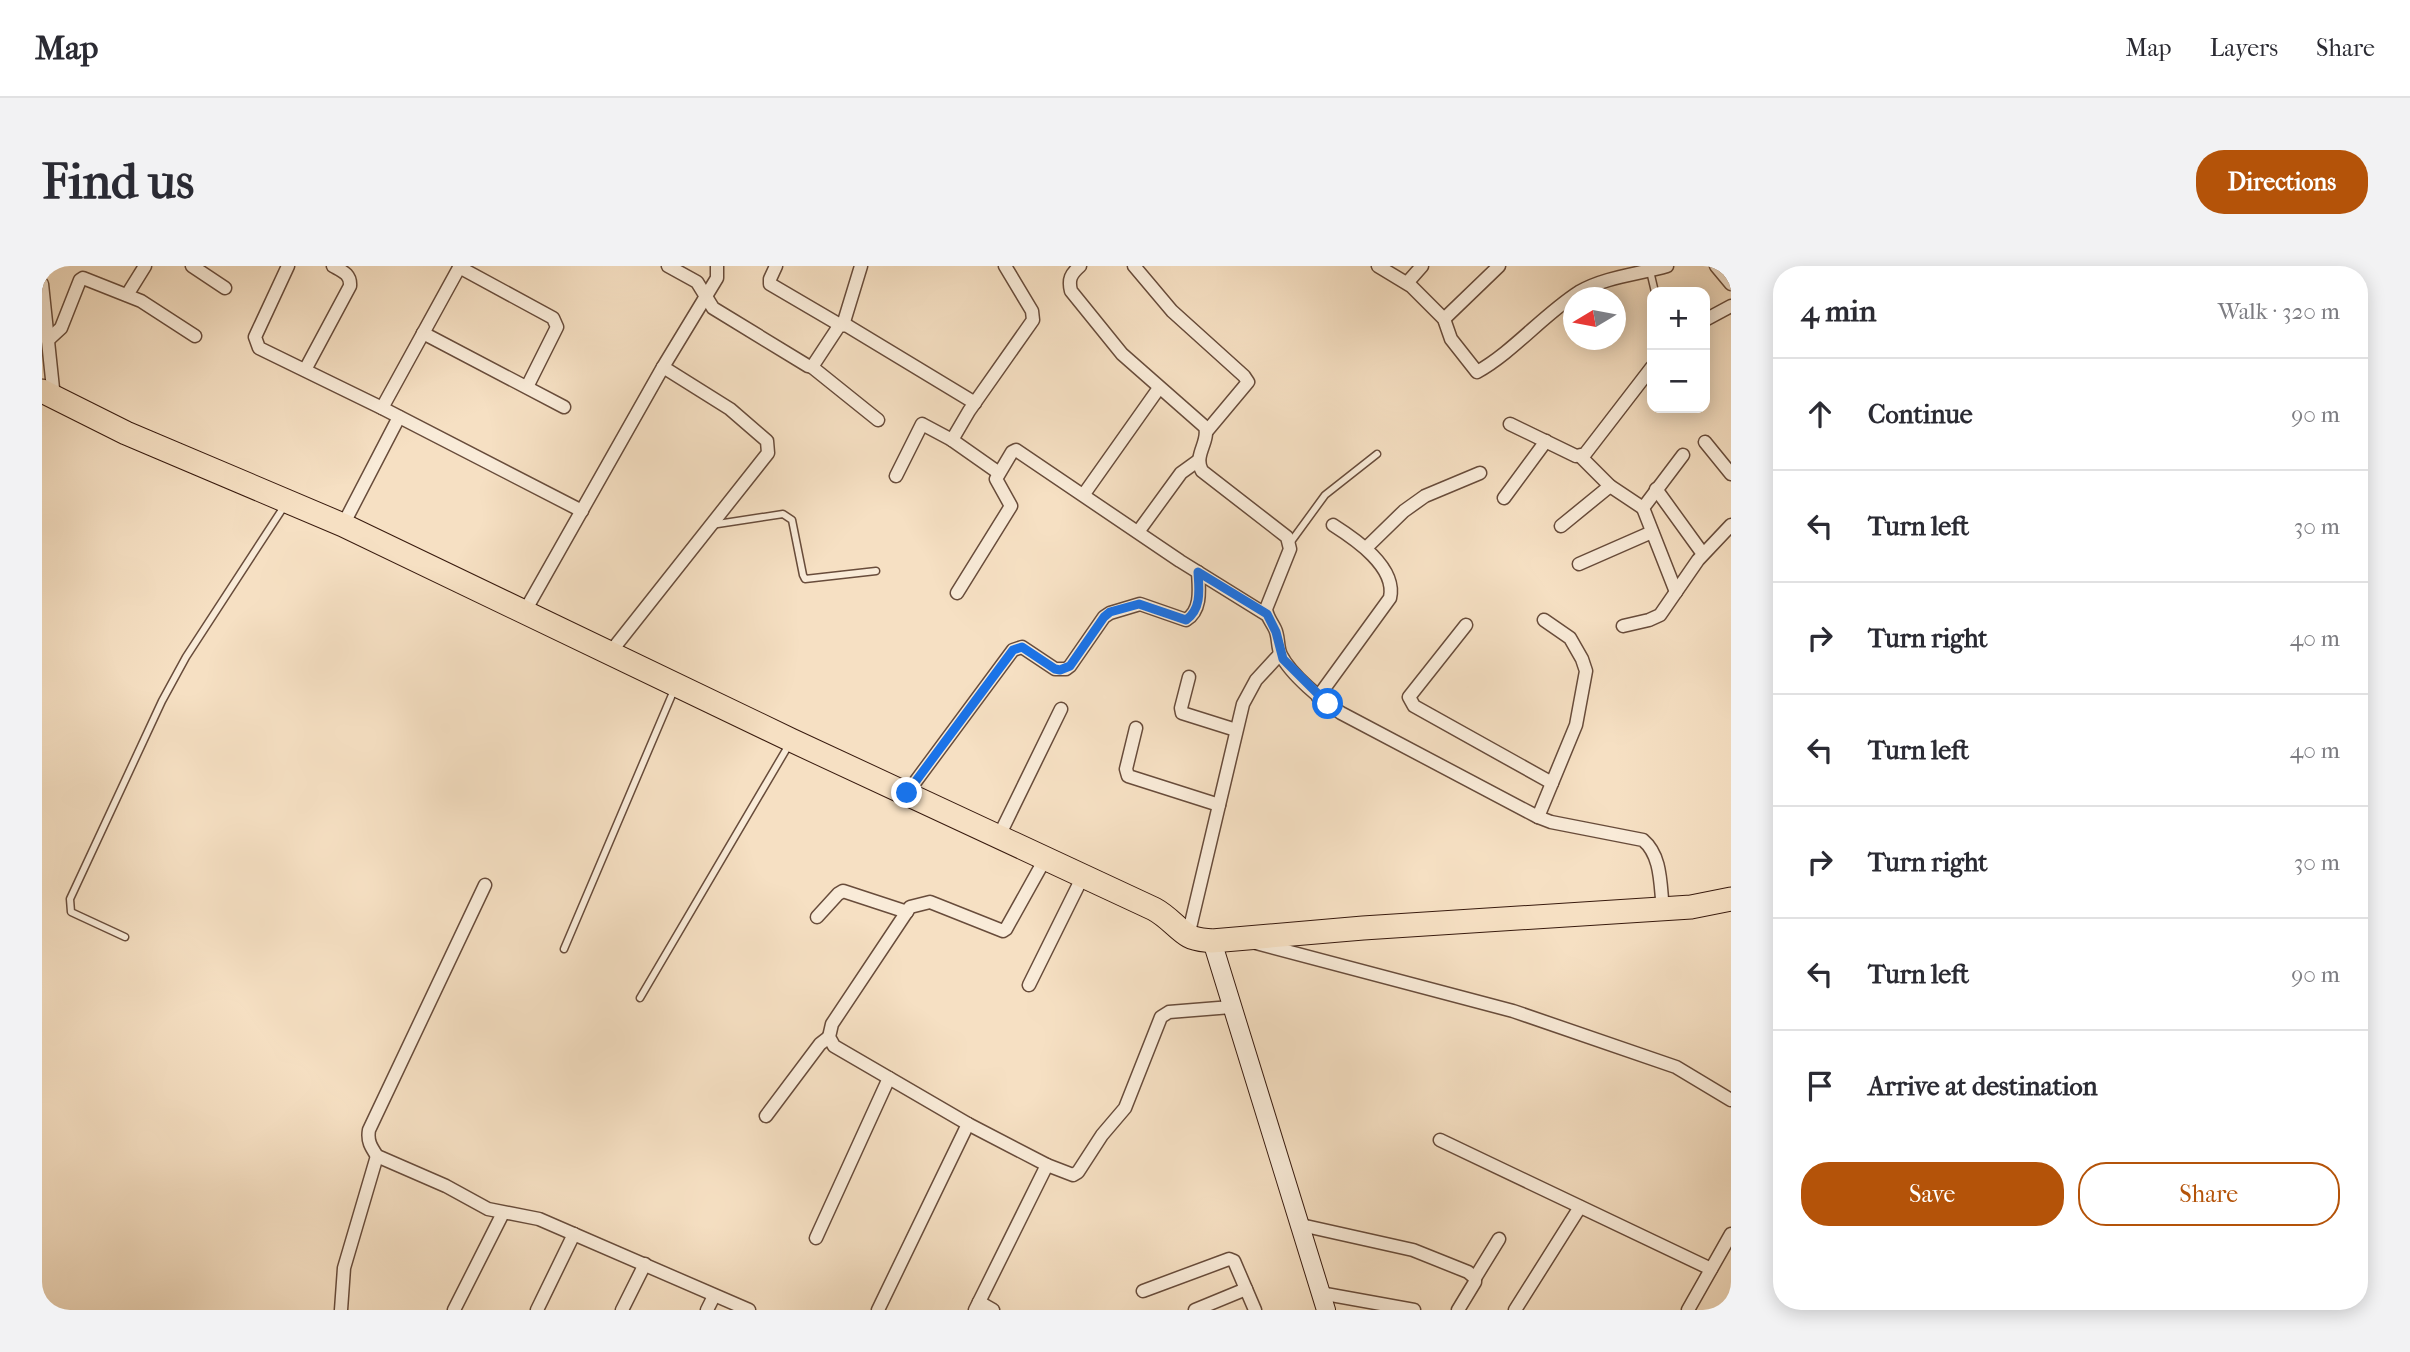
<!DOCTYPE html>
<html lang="en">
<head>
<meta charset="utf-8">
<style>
	body { margin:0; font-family:"IM FELL French Canon",serif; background:#f2f2f3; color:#2b2b33 }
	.controls { position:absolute; right:21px; top:21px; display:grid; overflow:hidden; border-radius:14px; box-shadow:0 4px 18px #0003 }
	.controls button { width:63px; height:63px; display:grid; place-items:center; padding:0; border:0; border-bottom:2px solid #e1e1e2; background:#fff; color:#2b2b33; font:35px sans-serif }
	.compass { position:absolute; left:1521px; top:21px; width:63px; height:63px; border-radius:50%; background:#fff; box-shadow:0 4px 18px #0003; rotate:260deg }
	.stop { position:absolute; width:21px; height:21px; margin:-16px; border:5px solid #1a73e8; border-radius:50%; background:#fff }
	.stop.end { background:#1a73e8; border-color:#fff; box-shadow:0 2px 7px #0008 }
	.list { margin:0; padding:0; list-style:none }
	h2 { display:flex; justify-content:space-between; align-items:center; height:91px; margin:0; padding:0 28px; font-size:30px }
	h2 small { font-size:23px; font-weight:400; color:#7c7c81 }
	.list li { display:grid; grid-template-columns:46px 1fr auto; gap:21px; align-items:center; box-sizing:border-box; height:112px; padding:0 28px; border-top:2px solid #e1e1e2 }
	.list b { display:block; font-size:26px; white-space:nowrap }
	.list em { font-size:23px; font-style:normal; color:#7c7c81 }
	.actions { display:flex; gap:14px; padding:21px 28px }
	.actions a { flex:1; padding:16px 0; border:2px solid #b45309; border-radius:28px; text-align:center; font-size:24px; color:#b45309 }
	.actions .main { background:#b45309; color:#fff }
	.icon { flex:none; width:38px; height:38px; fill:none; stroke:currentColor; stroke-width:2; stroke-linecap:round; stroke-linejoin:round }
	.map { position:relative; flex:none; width:1689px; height:1044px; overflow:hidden; border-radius:28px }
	header { display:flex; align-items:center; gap:42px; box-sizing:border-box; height:98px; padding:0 35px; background:#fff; border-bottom:2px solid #e1e1e2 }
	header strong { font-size:33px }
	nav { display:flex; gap:38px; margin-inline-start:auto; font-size:24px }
	.intro { display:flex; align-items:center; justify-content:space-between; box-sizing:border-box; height:168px; padding:0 42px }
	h1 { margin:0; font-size:49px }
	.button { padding:18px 32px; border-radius:28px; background:#b45309; color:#fff; font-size:24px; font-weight:700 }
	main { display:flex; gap:42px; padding:0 42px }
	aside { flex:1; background:#fff; border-radius:28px; box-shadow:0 4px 18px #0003 }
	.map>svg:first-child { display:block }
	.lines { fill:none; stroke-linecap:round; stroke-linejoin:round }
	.lane-casing { stroke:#684c3b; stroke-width:9 }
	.street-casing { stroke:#684c3b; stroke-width:15 }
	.secondary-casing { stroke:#381a0e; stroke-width:20 }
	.highway-casing { stroke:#381a0e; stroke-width:25 }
	.lane { stroke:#f9ebd8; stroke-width:6 }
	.street { stroke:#f9ebd8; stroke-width:12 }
	.secondary { stroke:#f9ebd8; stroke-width:18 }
	.highway { stroke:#f6e0c3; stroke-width:23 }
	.route { stroke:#1a73e8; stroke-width:9 }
</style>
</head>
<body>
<header>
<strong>Map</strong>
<nav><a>Map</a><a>Layers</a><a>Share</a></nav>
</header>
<div class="intro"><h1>Find us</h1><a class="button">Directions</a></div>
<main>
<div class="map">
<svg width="1689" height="1044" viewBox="0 0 1689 1044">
	<rect width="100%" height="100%" fill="#f6e0c3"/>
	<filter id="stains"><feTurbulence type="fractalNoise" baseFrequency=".00286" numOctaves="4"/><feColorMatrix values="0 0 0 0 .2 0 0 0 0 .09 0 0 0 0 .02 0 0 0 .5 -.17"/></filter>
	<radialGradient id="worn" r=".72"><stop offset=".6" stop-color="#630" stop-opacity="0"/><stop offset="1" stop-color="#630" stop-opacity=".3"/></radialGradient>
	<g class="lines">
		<defs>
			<g id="lane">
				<path d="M1608,5L1613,26"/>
				<path d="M669,259L741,248L750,254L761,309L763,313L834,305"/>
				<path d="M1248,277L1283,229L1335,188"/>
				<path d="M83,671L29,646L28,633L120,435L144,391L243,239"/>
				<path d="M522,683L632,424"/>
				<path d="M598,732L748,477"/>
			</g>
			<g id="street">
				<path d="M150,0L183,22"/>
				<path d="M246,0L213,71L217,82L340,142L540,245"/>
				<path d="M626,0L655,16L671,42L766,100L770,101L836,154"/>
				<path d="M734,0L728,13V18L798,59"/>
				<path d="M1038,0C1029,8 1026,13 1029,25L1080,88L1163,161C1168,176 1151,189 1160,205L1245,271L1248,283L1224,343C1225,351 1229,355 1233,363C1237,371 1235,381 1239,389C1249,409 1281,435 1299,447L1496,551L1509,556L1601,574C1620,590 1618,619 1621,643"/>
				<path d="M1092,0L1130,45L1202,110L1206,116L1165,165"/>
				<path d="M1336,0L1369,20L1402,53L1409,73L1435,106C1471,86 1501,49 1537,26C1563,11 1597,8 1625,0"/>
				<path d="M1674,0L1689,18"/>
				<path d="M417,1L511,52L515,61L485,121"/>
				<path d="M1365,17L1380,0"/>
				<path d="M0,18L12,132"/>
				<path d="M85,29L103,0"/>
				<path d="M1402,53L1457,0"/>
				<path d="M1663,54L1689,40"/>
				<path d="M801,59L819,0"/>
				<path d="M381,67L522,141"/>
				<path d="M6,74L19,62L38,14L41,12L99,35L153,70"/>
				<path d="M770,101L797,60L804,59L933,137"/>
				<path d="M263,104L308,20C309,8 300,5 291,0"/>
				<path d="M340,142L418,0"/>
				<path d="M1468,158L1534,190L1543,188L1610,101"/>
				<path d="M910,174L927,145L991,54L990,45L963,0"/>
				<path d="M1663,176L1689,208"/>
				<path d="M1539,191L1568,220L1601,242"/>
				<path d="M854,210L880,158L910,174L957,207"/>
				<path d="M1614,223L1661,288"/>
				<path d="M1042,228L1117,122"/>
				<path d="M1462,232L1504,175"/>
				<path d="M301,259L357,151"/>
				<path d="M1519,260L1568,220"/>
				<path d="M1096,266L1139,207L1157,194"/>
				<path d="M1324,282L1362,245L1383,230L1438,207"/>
				<path d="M1537,298L1610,266"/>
				<path d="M1634,326L1601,242L1641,189"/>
				<path d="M915,327L969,240L954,213L970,186L974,184L1138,295L1225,349"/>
				<path d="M483,345L621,101L675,12V0"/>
				<path d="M1424,359L1367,431L1372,440L1510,517"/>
				<path d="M1581,360L1607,354L1618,349L1656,294L1689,259"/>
				<path d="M567,388L726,187L725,175L688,143L621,101"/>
				<path d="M1147,411L1139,442L1140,447L1194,464"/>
				<path d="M1276,431L1348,332C1355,301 1313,273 1291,259"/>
				<path d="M1094,462L1084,503L1086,510L1177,539"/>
				<path d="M865,527L971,384L980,381L1013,403H1024L1028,400L1062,351L1068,347L1098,338L1144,354C1160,344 1157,323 1156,306"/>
				<path d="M1496,551L1534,459L1544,405L1540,393L1528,372L1502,354"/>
				<path d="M957,570L1019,443"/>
				<path d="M1003,593L964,663L961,665L888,636L868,641L790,758L787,771L792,780L926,858L1005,899L1031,909L1036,906L1060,869L1083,842L1119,751L1127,746L1189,741"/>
				<path d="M443,619L327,864C325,875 329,881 335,890L404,920L446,943L497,953L707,1044"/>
				<path d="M775,651L796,628L801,625L865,646"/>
				<path d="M1146,670L1201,438L1214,414L1238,388"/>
				<path d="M1214,677L1471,745L1634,801L1689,834"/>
				<path d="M987,719L1041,610"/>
				<path d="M724,850L778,778L787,771"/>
				<path d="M1398,874L1669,1003"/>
				<path d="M1259,959L1371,984L1426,1006L1433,1012V1016L1416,1044"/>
				<path d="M774,972L847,812"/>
				<path d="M1433,1012L1457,973"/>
				<path d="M1101,1025L1187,993L1192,995L1213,1044"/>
				<path d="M1278,1027L1372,1044"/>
				<path d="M937,1036L951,1044"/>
				<path d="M299,1044L302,1002L335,890"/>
				<path d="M412,1044L461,947"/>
				<path d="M495,1044L532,968"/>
				<path d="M580,1044L603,998"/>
				<path d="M665,1044L672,1030"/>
				<path d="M836,1044L926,858"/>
				<path d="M933,1044L1005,899"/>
				<path d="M1153,1044L1204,1023"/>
				<path d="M1473,1044L1538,941"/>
				<path d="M1646,1044L1689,968"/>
			</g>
			<path id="secondary" d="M1170,675L1284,1044"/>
			<path id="highway" d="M0,125L84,167L301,259L749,474L1112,643C1127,651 1136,664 1147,670C1154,674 1163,674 1170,675L1321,662L1649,641L1689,633"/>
		</defs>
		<use href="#lane" class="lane-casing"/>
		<use href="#street" class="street-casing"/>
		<use href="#secondary" class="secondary-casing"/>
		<use href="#highway" class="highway-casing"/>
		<use href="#lane" class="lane"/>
		<use href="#street" class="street"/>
		<use href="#secondary" class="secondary"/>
		<use href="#highway" class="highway"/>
	</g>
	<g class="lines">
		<path class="route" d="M865,527L971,384L980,381L1013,403L1018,404L1028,400L1062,351L1068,346L1097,338L1144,354C1160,343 1157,323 1156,306L1225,348L1234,366L1241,393L1286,438"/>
	</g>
	<rect width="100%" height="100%" filter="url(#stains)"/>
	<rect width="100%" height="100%" fill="url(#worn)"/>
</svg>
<div class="controls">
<button>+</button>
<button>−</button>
</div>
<svg class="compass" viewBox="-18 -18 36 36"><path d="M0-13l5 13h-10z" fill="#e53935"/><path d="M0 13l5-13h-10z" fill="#7c7c81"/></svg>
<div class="stop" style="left:1286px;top:438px"></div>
<div class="stop end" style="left:865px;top:527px"></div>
</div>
<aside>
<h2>4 min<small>Walk · 320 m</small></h2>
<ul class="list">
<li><svg class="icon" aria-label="ahead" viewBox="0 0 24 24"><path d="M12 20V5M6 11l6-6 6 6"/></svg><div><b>Continue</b></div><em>90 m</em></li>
<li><svg class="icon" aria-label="left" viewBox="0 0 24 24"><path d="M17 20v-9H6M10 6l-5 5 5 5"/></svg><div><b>Turn left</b></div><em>30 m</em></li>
<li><svg class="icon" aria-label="right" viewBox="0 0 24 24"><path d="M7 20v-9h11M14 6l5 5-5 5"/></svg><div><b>Turn right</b></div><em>40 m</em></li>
<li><svg class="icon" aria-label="left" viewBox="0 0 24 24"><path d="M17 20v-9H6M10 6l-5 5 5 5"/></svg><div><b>Turn left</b></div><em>40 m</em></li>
<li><svg class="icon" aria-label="right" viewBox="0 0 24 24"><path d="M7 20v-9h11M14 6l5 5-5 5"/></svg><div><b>Turn right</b></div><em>30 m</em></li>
<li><svg class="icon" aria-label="left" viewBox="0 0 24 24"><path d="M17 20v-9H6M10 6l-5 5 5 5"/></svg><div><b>Turn left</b></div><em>90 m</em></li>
<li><svg class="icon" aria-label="arrive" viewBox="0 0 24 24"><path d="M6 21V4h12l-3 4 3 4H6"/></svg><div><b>Arrive at destination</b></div></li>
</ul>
<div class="actions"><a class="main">Save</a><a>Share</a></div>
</aside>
</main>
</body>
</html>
